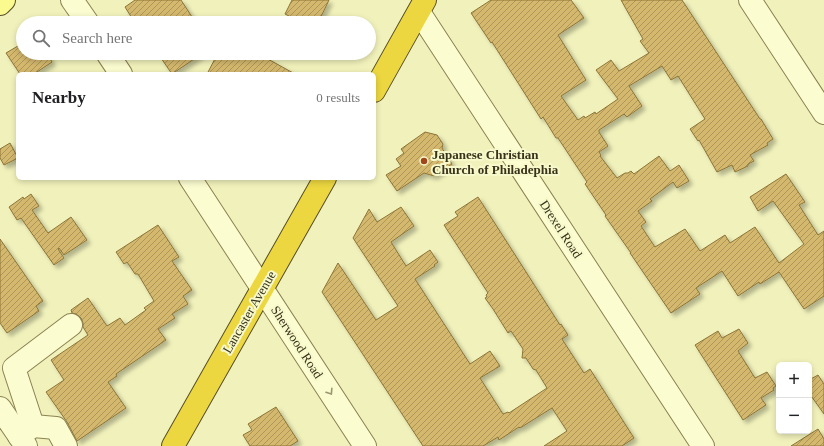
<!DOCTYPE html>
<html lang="en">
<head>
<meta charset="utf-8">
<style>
	body { margin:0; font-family:Georgia,serif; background:#f2f2f2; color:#202124 }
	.controls { position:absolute; right:12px; bottom:12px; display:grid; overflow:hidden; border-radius:6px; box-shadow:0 2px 6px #0003 }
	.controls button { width:36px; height:36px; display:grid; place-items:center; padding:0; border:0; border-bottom:1px solid #e0e0e0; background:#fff; color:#202124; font:20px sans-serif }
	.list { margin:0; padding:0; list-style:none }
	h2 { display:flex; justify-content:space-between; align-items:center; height:52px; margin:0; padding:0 16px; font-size:17px }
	h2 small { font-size:13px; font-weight:400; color:#757577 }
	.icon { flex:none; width:22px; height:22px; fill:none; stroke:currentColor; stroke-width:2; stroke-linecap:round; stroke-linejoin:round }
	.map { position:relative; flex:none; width:824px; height:446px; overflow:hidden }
	.search { position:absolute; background:#fff; box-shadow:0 2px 6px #0003; left:16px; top:16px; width:360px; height:44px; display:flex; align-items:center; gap:10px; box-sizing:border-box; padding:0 14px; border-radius:22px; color:#757577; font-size:15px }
	.panel { position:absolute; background:#fff; box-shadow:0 2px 6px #0003; left:16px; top:72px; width:360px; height:108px; border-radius:6px }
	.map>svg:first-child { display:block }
	.building { fill:url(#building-hatch); stroke:#8c7437; filter:url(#shadow) }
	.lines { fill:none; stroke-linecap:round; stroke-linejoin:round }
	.minor-casing { stroke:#8b8253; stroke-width:24 }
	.major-casing { stroke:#574d28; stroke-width:24 }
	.highway-casing { stroke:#574d28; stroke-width:24 }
	.minor { stroke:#fbfccf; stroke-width:22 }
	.major { stroke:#fafa8e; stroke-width:22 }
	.highway { stroke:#ecd741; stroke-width:22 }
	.oneway { stroke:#9a9774 }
	.poi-dot { fill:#9f461d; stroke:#f7f9cb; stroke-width:1.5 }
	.labels { text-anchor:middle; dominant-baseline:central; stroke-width:4; stroke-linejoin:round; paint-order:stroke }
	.poi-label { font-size:13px; font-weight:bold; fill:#38321a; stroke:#f7f9cb; text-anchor:start }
	.street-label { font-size:13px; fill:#38321a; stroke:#f7f9cb }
</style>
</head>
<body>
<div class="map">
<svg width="824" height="446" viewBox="0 0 824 446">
	<defs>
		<pattern id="building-hatch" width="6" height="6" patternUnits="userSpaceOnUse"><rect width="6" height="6" fill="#d4b86d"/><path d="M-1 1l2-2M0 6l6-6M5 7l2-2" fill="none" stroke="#ad9659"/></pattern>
		<filter id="shadow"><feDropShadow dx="3.5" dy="3.5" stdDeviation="2" flood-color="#0004"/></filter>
	</defs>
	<rect width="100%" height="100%" fill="#f1f2bb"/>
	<g class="building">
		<path d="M135,0H181L196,23H135L125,7Z"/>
		<path d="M292,0H329L318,23H296L288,18L289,16L285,14Z"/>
		<path d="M491,0H571L584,18L558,35L586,80L561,96L578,120L584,116L585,118L595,112L596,114L618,99L596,70L611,60L619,71L649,53L640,41L643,39L621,0H682L760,119H761L773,139L767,143L768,145L750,155L754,161L748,164V166L735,172L732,165L717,172L699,140L698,141L690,129L705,119L678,76L671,80L662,66L629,86L642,106L627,117L624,114L599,130V132L608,146L599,152L601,155L600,156L617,178L625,173H628L631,171L634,174L659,156L670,171L679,165L689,181L677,188L673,182L650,199L652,201L638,211L646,222L641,226L655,247L685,229L700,251L725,235L730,243L755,227L779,263L804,244L773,201L758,211L750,197L786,174L805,202L799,205L818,235L824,231V296L804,309L779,272L760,284L759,282L738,296L722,271L696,288L700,294L671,313L630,253H631L605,216L606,215L585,184L587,182L558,138H556L543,117L541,119L492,42L491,43L471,13Z"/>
		<path d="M23,43V53H47L52,62L34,74H20L6,53Z"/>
		<path d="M169,53H203L172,74L161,58Z"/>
		<path d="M218,53H257L295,74H207Z"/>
		<path d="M425,132L437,135L443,144L442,148L452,164L434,176L424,173L397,191L386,175L401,166L396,159L404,153L401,149Z"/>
		<path d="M10,143L18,158L4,165L0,158V149Z"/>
		<path d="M31,194L39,206L32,210L48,233L71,217L87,240L64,255L59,248L58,249L64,258L54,265L21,218L17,220L9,207L23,197L24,199Z"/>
		<path d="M478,197L560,325L561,324L568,335L562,339L584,373L590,369L634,438L622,446H544L567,431L552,408L520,428L519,427L499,440L498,437L483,446H423L322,292L338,263L376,320L398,306L353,238L369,209L377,222L401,207L414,226L391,242L406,266L430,250L438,262L434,265L435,266L415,279L470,364L490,351L500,366L480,378L503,414L508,412L509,413L547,388L536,370L533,369L526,358H522L523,349L511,331L508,333L493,309L485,298L487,297L486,295L488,293L444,225L458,216L455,212Z"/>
		<path d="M158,225L179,257L172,261L192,290L183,296L188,304L172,314L175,318L158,329L166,340L116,374L117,376L108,382L126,408L77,441L67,422L46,392L64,380L51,360L88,335L83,327V323L81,318L76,314L72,313L71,310L88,298L107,326L120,318L125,325L146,310L144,308L154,301L138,274H135L127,262L124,264L116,252Z"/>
		<path d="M0,239L43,301L36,306L39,311L7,333L0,323Z"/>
		<path d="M739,329L748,343L738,351L755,378L767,372L776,386L773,388L774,390L761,398L766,405L743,420L695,345L718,331L722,338Z"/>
		<path d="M818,375L824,384V414L809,393V380Z"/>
		<path d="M276,407L298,441L290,446H250L243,435L252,430L248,424Z"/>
		<path d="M818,429L824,439V446H791Z"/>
	</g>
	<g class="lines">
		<defs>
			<g id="minor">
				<path d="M72,0L88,23"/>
				<path d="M750,0L824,113"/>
				<path d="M419,12L703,446"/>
				<path d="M107,53L121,74"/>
				<path d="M190,178L365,446"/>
				<path d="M0,408L26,446"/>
				<path d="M33,426L56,428L66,446"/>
				<path d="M19,436L33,426L14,368L71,325"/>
			</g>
			<path id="major" d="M0,4L4,0"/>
			<g id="highway">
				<path d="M374,91L425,0"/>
				<path d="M173,446L325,178"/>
			</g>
		</defs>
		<use href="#minor" class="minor-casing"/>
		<use href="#major" class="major-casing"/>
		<use href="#highway" class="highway-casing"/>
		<use href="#minor" class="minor"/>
		<use href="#major" class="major"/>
		<use href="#highway" class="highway"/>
	</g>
	<defs><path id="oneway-chevron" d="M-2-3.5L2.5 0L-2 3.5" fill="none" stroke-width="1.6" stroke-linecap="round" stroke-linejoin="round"/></defs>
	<use class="oneway" href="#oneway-chevron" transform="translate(330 392) rotate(57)"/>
	<circle class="poi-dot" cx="424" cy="161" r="4"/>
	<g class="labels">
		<g class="poi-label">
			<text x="432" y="154">Japanese Christian<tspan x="432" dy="15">Church of Philadephia</tspan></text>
		</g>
		<g class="street-label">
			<text transform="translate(561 229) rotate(57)">Drexel Road</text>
			<text transform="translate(249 312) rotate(-60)">Lancaster Avenue</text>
			<text transform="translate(297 342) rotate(57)">Sherwood Road</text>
		</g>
	</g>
</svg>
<div class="controls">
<button>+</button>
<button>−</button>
</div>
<div class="search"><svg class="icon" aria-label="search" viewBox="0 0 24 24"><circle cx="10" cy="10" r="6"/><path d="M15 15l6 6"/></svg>Search here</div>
<section class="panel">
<h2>Nearby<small>0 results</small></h2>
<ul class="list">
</ul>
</section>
</div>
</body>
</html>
